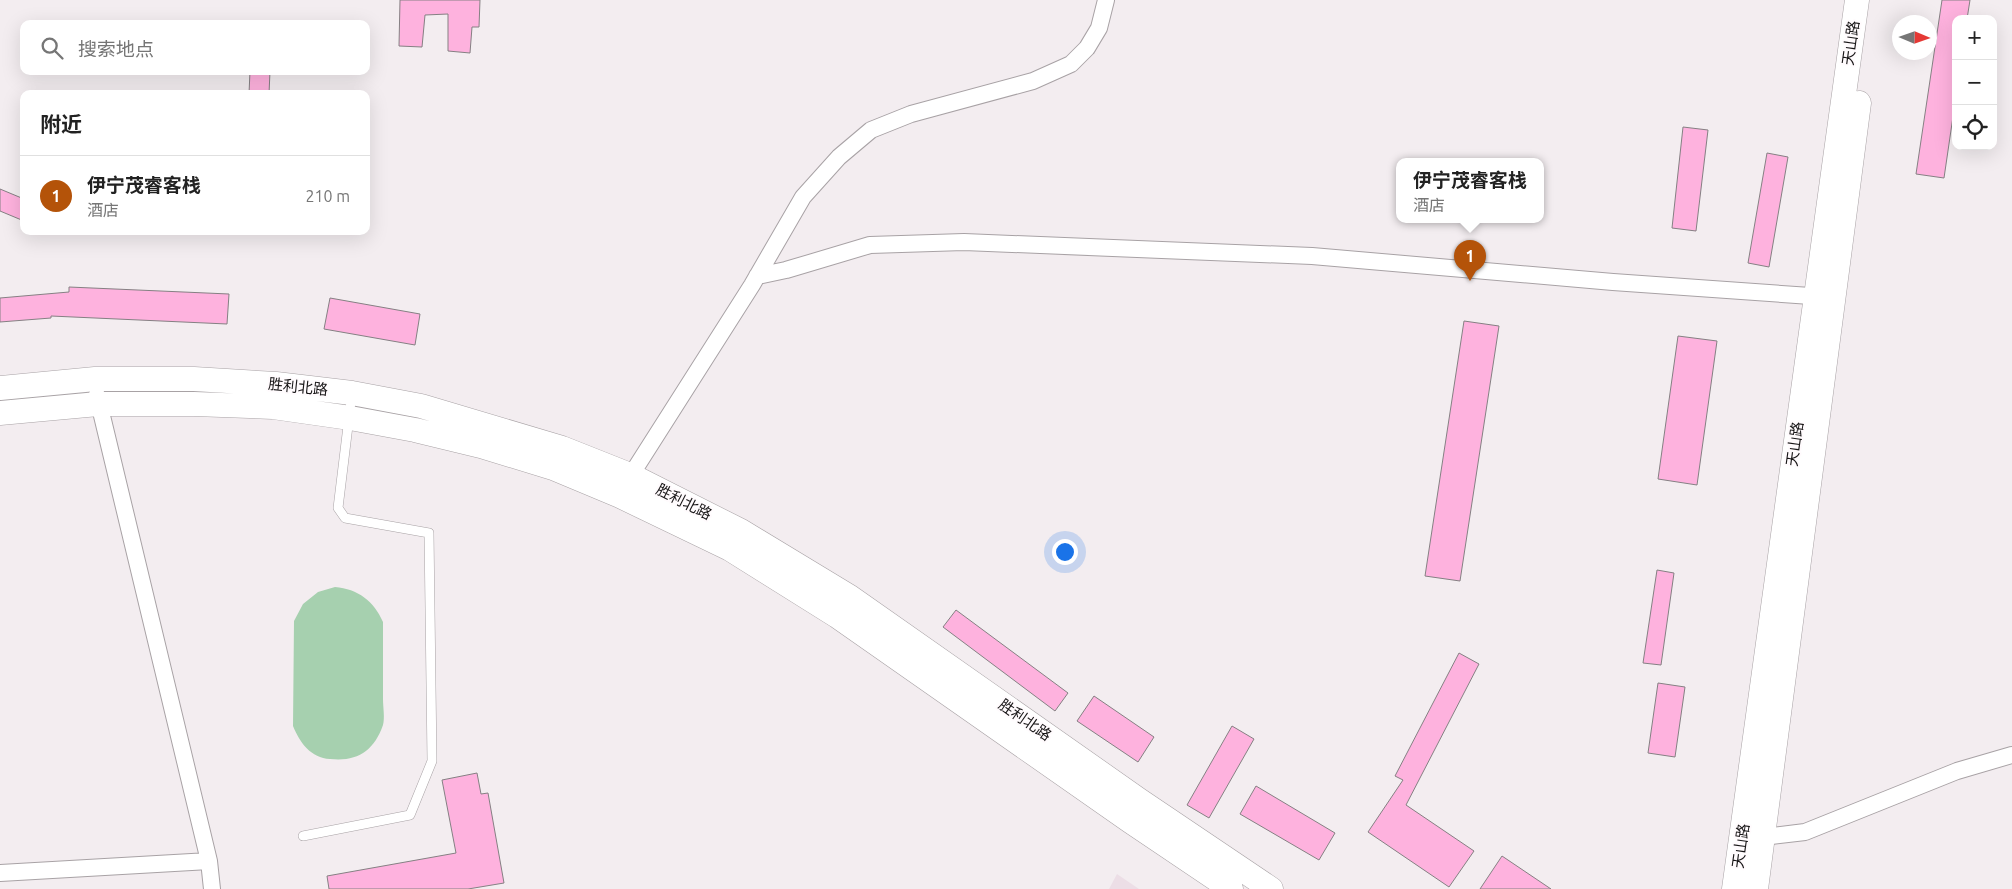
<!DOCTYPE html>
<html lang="zh">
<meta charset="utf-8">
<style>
:root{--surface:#fff;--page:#f2f2f2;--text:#222;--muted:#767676;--line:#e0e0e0;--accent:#b45309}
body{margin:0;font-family:Ubuntu,"Noto Sans SC",sans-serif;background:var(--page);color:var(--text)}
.controls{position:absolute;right:15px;top:15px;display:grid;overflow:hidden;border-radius:10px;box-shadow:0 5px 20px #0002}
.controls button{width:45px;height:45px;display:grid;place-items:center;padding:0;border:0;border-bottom:1px solid var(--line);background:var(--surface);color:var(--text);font:25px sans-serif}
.compass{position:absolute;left:1892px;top:15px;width:45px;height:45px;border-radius:50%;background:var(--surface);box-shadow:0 5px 20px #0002;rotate:92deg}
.you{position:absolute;left:1064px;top:551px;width:18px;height:18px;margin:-12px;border:4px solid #fff;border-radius:50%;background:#1a73e8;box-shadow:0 0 0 8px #1a73e833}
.badge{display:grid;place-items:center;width:32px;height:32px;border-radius:50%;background:var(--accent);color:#fff;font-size:16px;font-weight:700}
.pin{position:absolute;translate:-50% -41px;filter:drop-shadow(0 1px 2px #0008)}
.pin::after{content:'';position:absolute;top:26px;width:18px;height:15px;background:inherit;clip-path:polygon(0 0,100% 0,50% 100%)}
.popup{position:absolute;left:1396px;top:158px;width:148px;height:65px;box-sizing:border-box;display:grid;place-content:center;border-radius:10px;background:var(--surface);filter:drop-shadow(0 1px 4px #0005);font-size:16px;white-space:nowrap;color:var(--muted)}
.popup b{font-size:19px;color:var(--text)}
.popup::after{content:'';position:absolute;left:50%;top:100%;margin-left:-10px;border:10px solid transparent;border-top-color:var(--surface)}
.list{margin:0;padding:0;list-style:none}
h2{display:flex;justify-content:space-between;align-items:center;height:65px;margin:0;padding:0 20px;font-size:21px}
h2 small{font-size:16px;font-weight:400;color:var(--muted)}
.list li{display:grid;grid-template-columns:32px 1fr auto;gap:15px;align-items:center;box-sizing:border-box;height:80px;padding:0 20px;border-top:1px solid var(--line)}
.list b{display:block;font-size:19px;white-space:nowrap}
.list p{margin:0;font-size:16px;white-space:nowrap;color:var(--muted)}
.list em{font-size:16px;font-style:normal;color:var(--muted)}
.icon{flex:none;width:28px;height:28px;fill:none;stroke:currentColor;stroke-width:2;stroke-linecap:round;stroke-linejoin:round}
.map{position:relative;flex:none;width:2012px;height:889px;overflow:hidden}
.search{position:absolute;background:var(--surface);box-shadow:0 5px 20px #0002;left:20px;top:20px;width:350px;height:55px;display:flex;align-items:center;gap:12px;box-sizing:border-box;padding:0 18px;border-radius:10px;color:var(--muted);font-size:19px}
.panel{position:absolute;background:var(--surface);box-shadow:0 5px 20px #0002;left:20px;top:90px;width:350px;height:145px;border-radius:10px}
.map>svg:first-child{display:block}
</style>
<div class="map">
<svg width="2012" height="889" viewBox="0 0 2012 889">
<rect width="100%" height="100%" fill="#f3edf0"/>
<!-- built -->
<path fill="#ecdee6" d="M1117,874L1139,889H1109Z"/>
<!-- green -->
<path fill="#a6d0af" d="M335,587C358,589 374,601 383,622C383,648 383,673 383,699C383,707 385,718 383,725C374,751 357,762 330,759C311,758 300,743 293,726L294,621L303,604L318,592Z"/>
<!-- building -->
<path fill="#feb2de" stroke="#858083" d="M400,0H480L479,27H472L470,53L448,51V14L425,15L422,47L399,46Z
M1942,0H1970L1967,19H1956V96L1944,178L1916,174Z
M250,71H270L269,94H249Z
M1683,127L1708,130L1696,231L1672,228Z
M1767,153L1788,157L1769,267L1748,263Z
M0,189L24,199V221L0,211Z
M69,287L229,294L227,324L51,316V318L0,322V298L69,292Z
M330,298L420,314L415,345L324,329Z
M1464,321L1499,326L1460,581L1425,576Z
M1678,336L1717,341L1697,485L1658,479Z
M1657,570L1674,573L1661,665L1643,663Z
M956,610L1068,693L1055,711L943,627Z
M1459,653L1479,664L1406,805L1474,851L1449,887L1368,832L1403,780L1395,776Z
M1658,683L1685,687L1675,757L1648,753Z
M1094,696L1154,737L1138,762L1077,721Z
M1232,726L1254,739L1209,818L1187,805Z
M477,773L481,794L488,793L504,883L468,889H329L327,876L456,853L442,780Z
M1256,786L1335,833L1319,860L1240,814Z
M1502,856L1551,889H1480Z"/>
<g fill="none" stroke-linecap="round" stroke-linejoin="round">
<defs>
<path id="service" d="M303,836L410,815L432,761L429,533L345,518L338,508L352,393"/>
<path id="minor" d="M757,276L786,270L870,245L964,242L1312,256L1613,282L1825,297
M97,395L209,861L212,889
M626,483L752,285L803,197L839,157L871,130L911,114L1033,81L1071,64L1087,48L1099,28L1106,0
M1754,836L1763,837L1805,832L1957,771L2012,755
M0,873L209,861"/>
<path id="secondary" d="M0,388L95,379H194L276,384L352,393L421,406L562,448L630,475L741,531L850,597L1139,800L1271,889
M0,413L98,404H194L273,407L350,418L415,430L481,446L553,468L620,496L730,549L837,616L1130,821L1231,889
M1734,889L1857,0
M1756,889L1859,103"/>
</defs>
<!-- service casing -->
<use href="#service" stroke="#a8a2a5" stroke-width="10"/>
<!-- minor casing -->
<use href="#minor" stroke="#a8a2a5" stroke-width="18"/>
<!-- secondary casing -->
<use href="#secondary" stroke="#a8a2a5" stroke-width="25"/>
<!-- service -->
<use href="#service" stroke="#fff" stroke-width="9"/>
<!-- minor -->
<use href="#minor" stroke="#fff" stroke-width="16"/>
<!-- secondary -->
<use href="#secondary" stroke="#fff" stroke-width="24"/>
</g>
<g text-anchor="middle" stroke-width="4" stroke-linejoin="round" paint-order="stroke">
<!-- street labels -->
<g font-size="15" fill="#171516" stroke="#fffbfd">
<text transform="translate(1851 43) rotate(-82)" y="5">天山路</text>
<text transform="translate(298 387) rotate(6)" y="5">胜利北路</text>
<text transform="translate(1795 444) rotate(-82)" y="5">天山路</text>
<text transform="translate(684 502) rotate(27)" y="5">胜利北路</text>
<text transform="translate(1025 720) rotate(35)" y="5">胜利北路</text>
<text transform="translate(1741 846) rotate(-82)" y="5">天山路</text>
</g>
</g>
</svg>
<div class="controls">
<button>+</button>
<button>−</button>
<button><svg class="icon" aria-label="locate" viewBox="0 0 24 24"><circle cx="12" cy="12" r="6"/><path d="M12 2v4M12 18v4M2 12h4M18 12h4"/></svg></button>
</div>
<svg class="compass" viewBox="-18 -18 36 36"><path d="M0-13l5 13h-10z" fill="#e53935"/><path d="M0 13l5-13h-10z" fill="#767676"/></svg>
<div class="you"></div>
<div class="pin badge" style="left:1470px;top:281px">1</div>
<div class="popup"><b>伊宁茂睿客栈</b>酒店</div>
<div class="search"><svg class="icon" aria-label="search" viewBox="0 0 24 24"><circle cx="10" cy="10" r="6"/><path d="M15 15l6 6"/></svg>搜索地点</div>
<section class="panel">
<h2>附近<small></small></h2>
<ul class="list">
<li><span class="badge">1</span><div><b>伊宁茂睿客栈</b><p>酒店</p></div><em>210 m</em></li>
</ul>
</section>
</div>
